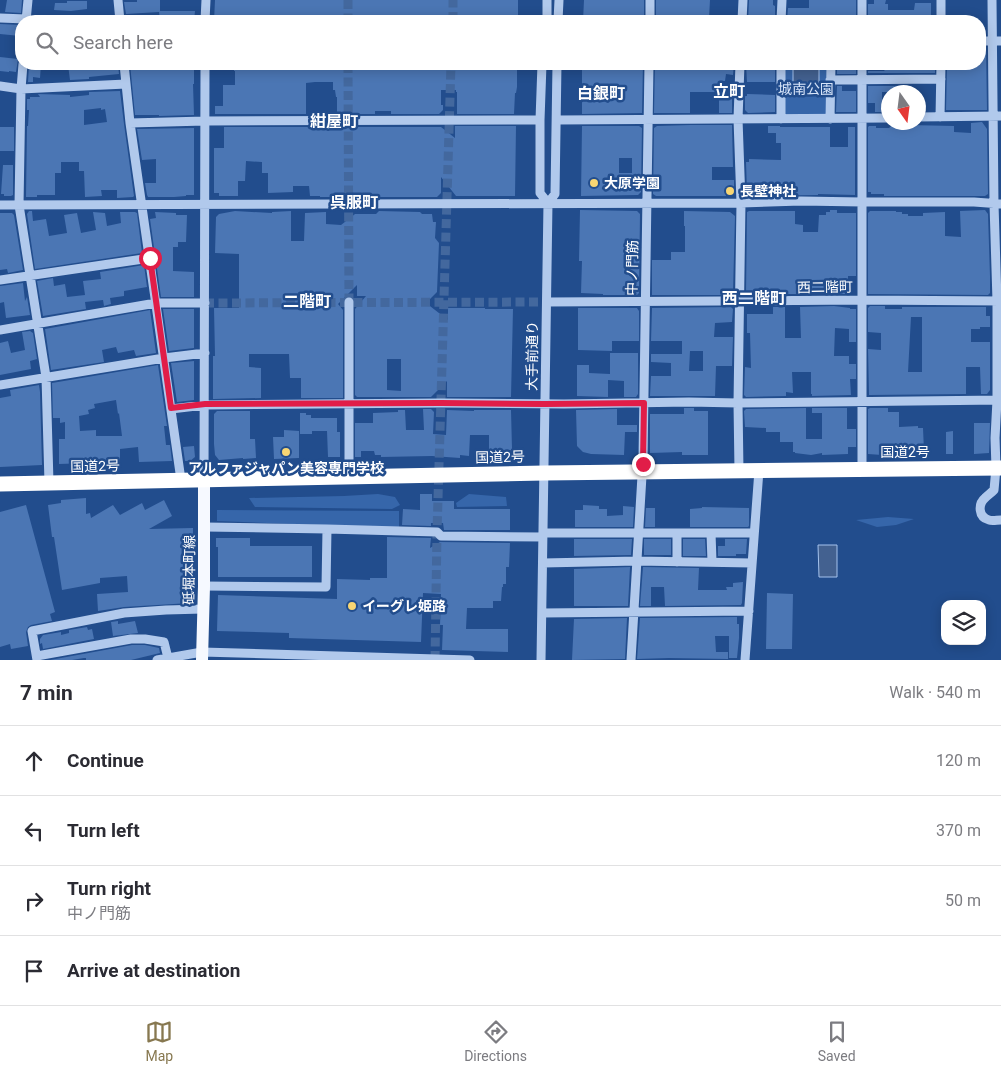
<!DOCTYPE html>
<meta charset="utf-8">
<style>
:root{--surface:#fff;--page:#f2f2f3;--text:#2b2b33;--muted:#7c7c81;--line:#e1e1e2;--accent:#877850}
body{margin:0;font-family:Roboto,"Noto Sans JP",sans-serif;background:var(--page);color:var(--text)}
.controls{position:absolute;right:15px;bottom:15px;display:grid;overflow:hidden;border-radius:10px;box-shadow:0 2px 12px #0003}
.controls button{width:45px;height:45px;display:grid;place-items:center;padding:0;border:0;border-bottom:1px solid var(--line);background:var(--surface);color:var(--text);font:25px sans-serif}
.compass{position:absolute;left:881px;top:85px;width:45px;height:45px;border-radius:50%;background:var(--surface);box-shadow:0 2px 12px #0003;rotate:166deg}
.stop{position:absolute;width:15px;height:15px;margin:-11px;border:4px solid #e11d48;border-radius:50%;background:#fff}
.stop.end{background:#e11d48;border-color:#fff;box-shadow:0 1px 5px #0008}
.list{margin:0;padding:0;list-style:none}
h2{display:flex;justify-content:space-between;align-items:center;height:65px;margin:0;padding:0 20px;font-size:21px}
h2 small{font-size:16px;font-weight:400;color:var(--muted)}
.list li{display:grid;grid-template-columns:32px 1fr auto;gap:15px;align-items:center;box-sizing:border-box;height:70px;padding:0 20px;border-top:1px solid var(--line)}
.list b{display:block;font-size:19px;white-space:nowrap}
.list p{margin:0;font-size:16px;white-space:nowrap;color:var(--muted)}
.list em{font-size:16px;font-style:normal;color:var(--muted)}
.icon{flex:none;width:28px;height:28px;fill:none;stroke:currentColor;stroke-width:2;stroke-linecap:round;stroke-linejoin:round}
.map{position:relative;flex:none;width:1001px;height:660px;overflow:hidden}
.search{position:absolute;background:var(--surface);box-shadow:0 2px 12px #0003;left:15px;right:15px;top:15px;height:55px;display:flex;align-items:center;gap:12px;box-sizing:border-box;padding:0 18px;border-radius:20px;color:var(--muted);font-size:19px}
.sheet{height:345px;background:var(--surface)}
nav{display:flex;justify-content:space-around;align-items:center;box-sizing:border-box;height:70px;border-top:1px solid var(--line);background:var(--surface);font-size:14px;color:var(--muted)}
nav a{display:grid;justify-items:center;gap:2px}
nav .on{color:var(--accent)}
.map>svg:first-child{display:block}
</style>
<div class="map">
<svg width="1001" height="660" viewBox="0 0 1001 660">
<rect width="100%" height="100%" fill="#224d8d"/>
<!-- green -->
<path fill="#3666aa" d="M784,64H827L826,115L785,114Z
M378,494L395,497L400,505L392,509L255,507L249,498L344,496Z
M469,494L506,497L507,506L457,507L456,503Z
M217,510L399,511V528L217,521Z
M888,517L914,519L896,525L877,527L856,520Z"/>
<!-- water -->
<path fill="#436190" stroke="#a5c3ed" d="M793,64H819V83H793Z
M818,545H837V577H819Z"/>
<!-- building -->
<path fill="#4b76b4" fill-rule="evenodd" d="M7,0H22L21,13L5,12Z
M137,0H160V11H195L194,21H160L159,12L126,14L124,2H137Z
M215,0H518V21H214Z
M584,0H644V21H583Z
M656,0H710L709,18H706V21H656Z
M749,0H773V5L775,6V21H748Z
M809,0H856V21H787L788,8H809Z
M874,0H886L885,4H888V10H914L915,3H931V20H926V21H868V4H874Z
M67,1H87V9L71,11L54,10L55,3H67Z
M0,24L21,25L20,36L0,34Z
M980,48H986L987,110H946L947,67H960V64H980Z
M0,57L18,59L16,72L9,71V72L0,71Z
M29,64H33V66L41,65L40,78L33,77V82H28Z
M74,64H118L119,74L89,77V79L70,80L68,65H74Z
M130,64H194V84H193L194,115L159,116V115H135Z
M234,64H278V68H292V64H371V65H392L411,64H517V87L516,93H515L514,114H457V92H456V90H441V105H443V110L439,114H391V111H375V114H337V97H336L335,90H333V82H315L306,83V114H215V106H223V85H235V71H234Z
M582,64H643L642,113L582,114Z
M655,64H734L733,75L726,74L725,81H720V92H690V113H654Z
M746,64H775V82H747Z
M837,64H856V74H837Z
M877,64H935V73H868V71H885Z
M837,86H842V91H856V112H836Z
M868,86H909V92H882V107H888V112H875V103H868Z
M120,91L124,124L134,196L133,197L117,198V190H101L102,196L85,197L84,171H79V162H61V173H55V195H37V197H26L27,126H28L29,110H27V99H30V97H40L38,94L70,95V97L89,95V92ZM101,108V110L105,109L107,122L84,125V110Z
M719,94H732V113H719Z
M747,94L775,95V112L748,113L745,110V96H747Z
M982,122L987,129L988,194L985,196H884V194H871V192H868V127L869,126H876V128H889L892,125L897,128H909V125L954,126V132L971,133V123Z
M690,125H732L733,167H712V180H734V188H732V194H726V196H656L653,194L654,128L657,126Z
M455,126H516L515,196H456L441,177V193L437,197H320V196H310L309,186H293V192L268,193V173H262V162L246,161L245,181H238V196H219V193H214V148H224V127H441L455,138Z
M582,126H639L642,128L641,192L638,195L581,196ZM619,158H632V173H619Z
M768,126H780V127H830V147H848V127H855V195L818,194V195L748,196V192H747L746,162H749V159L781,160V143H776V133H768Z
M0,127H14V151H0Z
M194,128V195H186V196L174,197H148L147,195L145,183H156V159L142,160L137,129Z
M3,165H13V195L11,196H4V194H1Z
M580,210L637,211L640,214L639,293L637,295H603V294L581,293L582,261H579Z
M830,210H837V213H856V276H848V294H832V288H813V294H746L747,212L749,211H795V224L803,225V232H818L819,215H826V212H830Z
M985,210L988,214L990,276V293L988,295L868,294V213L870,211H896V212H902V214H908V216H923V213L945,212V236L961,237L960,211Z
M29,211H32L33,221L46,219L49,236L67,233L64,215L77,213L81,233L96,230L93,212L105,213L107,226L121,223L120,212H135L137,213L142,253L35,269L27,214Z
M235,211L272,213V212L291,211V241H304L305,213L326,212V224L341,225L355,214H376L379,211L420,212L422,214H432L433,222H436L435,238L439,243L437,292L426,303L448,320V308H485V309H513L511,397H447V381L431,397H357L355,395V309L366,296H357V285L338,304L343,310V398H301V378H290L289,354H249V367L261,368V398L213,399V356H215L214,308H239V254L215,253L216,217L219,214ZM387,359H401V391L387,390Z
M684,211L730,212L735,216L733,293L731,295H652V260H671V252H685V226H684Z
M155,212L176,213V215H187L186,242H178V247H173V271L194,272V297H161L150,219L156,218Z
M0,213H12L14,215L23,270L8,273L7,269L0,270Z
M144,265L147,287L124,291V296L110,298L111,304L104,306L103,300L85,302L86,309L43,316L37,281L53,278L54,286L65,284L67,297L85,295L83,281L101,279L100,272Z
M23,283L25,301L27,297L30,315L6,318L4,302L0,303V286Z
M834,306L850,308V309H856V342H849V329L835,328L834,356H849V364H856V379H850L851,395L812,396V394H811V372H792L793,393L786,392V396L746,397L744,395L745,367L751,368L750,333H747V314H773V307H785V338H801L800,307Z
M870,306H885V309H902V307H986V316H990V327H980V329H971V342H990V390L987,394H981L980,367H966V394L869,395L868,349L881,350V333L868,332V308ZM911,317H922V372H908Z
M731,307L733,309L732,322L715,323L714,337H733L732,366H716L715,396H650L651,376H671V363L651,362V354H682V341H651L652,308ZM690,351H703V371H689Z
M578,308H637L639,311V341H612V351L578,350Z
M163,309H194V348L169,351Z
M150,310L156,353L136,356L134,350L118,353L116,347L102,350L104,362L51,370L45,329Z
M30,331L33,333L37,359L30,361L31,369L0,375V343L8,341L11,353L25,350L22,332Z
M610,353H638V394L636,397H624V381L608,380V397L577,396V365H589V373L610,374Z
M194,361V400L177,402L171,363Z
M158,365L167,426H164L166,445H170L172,461L139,462L138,447L120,449V462L59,464V439H65V422L60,423V418H53L52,383ZM116,400L118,414L119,413L122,436H96V430L80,431L79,416L89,414L88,410L95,408L94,404Z
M39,385L40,392L42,465L0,467V398L11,396L10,390Z
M684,408H694V411H708V455H682V452L650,453V414H684Z
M806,408V439H822V413H812V408H847V429H856V447H848V454L822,455V453L811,455L795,453V452H793V442H780V432H766V428L745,427L744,411L746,409Z
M870,408H888V412H899V427L918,426V428H923L924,451L899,452L900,453H882V455L868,454V409Z
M423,409H431L434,412L433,434L446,435L447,410L474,411V410H511L512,449L504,456H489V435H470L469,456L460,455V458L432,456L381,457V455H375L374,451H361V457H355V423H373V413L398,412V410H405L406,430H424Z
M617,409V425H637V432H625L624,455L591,454L583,452L577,446L576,410Z
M217,411H250V439H255L256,458L243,459V458L219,460L215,455L214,444V414Z
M300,413H306V415H311V418H337V432H340V457H328L327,431H312V434H300Z
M974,423H990L989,453L974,454Z
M284,430L299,431V458L274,459L273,437H284Z
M953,431V454H946V432Z
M194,446L195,457L190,461H185L183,447Z
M420,494H432V501H454V509H510V530H444L443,523H431V526L402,525L403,509L420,510Z
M86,498V514L90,513L91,518L113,505L120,515L142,503L145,510L164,500L172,516L149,529L193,528L192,599H190V603L124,607L98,611L97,594L128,592L127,576L100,578V583L62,590L54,537H52L48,505L61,503V500Z
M26,505L55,612L50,614L52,621L31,625L28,627L26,632L28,646L11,649L10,644L0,647V512Z
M583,505L599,506V509H607V516L623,515V506L634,507L633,527H575V510H583Z
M702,507L749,508V526L748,527H690V509L702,508Z
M646,508H655V527H645Z
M387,537L431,538L430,548L440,542L510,543L509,567H506V584H503V587H502L501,601H493V608H467L466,629H508V652L442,650L443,625H440L441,594L423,593L421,642L289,638V633L217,631L218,595L337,599V579L370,580V578H387Z
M216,538H250V546H312V577H218V547H216Z
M574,539H632L631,555L574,556Z
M644,539H671V555H644Z
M683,539H705L706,556H683Z
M725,539H747L746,554H736V556H718V546H725Z
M630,567L628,606H574V569Z
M643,567L699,568L698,590H727L726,587H733V583L743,582L742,603L741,605L665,606L664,587H651V606H640Z
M767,593L793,594L792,649H766Z
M737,617V624H739V638L737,658H729V636H715L716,652H728V659L669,658L637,659L640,618Z
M627,618L625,659L572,660L574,619Z
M118,621V624L135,621L138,633L113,636L111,622Z
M87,627L88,630L92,629L94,639L43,649L42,643L40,644V639L43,635L61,632V635L69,633V630Z
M132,645H145L159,648L160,653L131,660H86V658H84L72,660H50Z"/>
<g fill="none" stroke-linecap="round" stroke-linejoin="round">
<!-- minor-tunnel -->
<path stroke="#43689e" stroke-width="9" stroke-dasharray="9 4.5" stroke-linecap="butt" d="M348,0V21
M453,21V0
M348,64L349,302
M205,303L547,302
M435,660L437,532L451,64"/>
<!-- minor -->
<path stroke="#b1c9ec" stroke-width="9" d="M118,0L120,21
M941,0V21
M992,0L994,204L997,301V400L995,438L996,468L994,490C991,493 988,495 985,498C978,504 978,517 989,520C992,521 997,520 1001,520
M0,18L26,19
M26,21L28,0
M205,21L206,0
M547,21V0
M558,21L559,0
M650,21V0
M742,21L743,0
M781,21L782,0
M862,21V0
M980,41H1001
M23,64L21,89L19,205L46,377L49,483
M124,64L130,123L181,480
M542,64L540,120V193L548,203
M781,64V119
M862,64V469
M830,80L941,79
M0,86L21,89L126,84
M918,117L1001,116
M940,117L941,64
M830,119L831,64
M557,120L888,118
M130,123L205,121L540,120
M0,205L741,203L801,201L862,202H974L1001,204
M0,280L150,258
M349,302V477
M547,302L863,300L1001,301
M0,330L156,303H205
M0,385L164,358L205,353
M171,409L205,405L441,403L564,404L689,402L738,403L1001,400
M739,471L738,403L741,203L738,119L740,64
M204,480L205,64
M327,529L437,532L441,536L543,537
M543,533H754
M711,533L712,562
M677,562V533
M543,563L637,561L752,563
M204,586L326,587L327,529L205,527
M542,613L749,611
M37,656L131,639H145L164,642L168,658
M37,660L32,631L124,613L166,610L203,609
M157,660L202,652L470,660
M541,660L548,203L555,194L557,64
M631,660L643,459L649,64
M745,660L759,470"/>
<!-- major -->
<path stroke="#f6f9ff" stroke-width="12" d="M202,660L204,586V480"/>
<!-- highway -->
<path stroke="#fff" stroke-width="15" d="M0,484L544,473L1001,468"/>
</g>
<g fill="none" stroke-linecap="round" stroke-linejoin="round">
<!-- route -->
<path stroke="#e11d48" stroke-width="6" d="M150,258L171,408L205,404L441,403L545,404L644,403L643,464"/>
</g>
<!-- markers -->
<g fill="#f8d673" stroke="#224d8d" stroke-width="2">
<circle cx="594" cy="183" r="5"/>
<circle cx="730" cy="191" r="5"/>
<circle cx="286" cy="452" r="5"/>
<circle cx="352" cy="606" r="5"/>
</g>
<g text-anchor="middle" stroke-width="5" stroke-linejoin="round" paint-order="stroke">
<!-- park labels -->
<g font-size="14" fill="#d6e4f9" stroke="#224d8d">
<text x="806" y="94">城南公園</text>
</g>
<!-- poi labels -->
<g font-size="14" font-weight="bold" fill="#fff" stroke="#224d8d" text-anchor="start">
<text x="604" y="188">大原学園</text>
<text x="740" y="196">長壁神社</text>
<text x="286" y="473" text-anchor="middle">アルファジャパン美容専門学校</text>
<text x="362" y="611">イーグレ姫路</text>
</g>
<!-- street labels -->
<g font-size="14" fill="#fff" stroke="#224d8d">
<text transform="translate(632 268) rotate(-89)" y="5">中ノ門筋</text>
<text transform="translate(825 287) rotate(-1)" y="5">西二階町</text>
<text transform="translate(532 356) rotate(-89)" y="5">大手前通り</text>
<text x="905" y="457">国道2号</text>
<text transform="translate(500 457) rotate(-1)" y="5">国道2号</text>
<text transform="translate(95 466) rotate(-1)" y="5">国道2号</text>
<text transform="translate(189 570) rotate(-89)" y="5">砥堀本町線</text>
</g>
<!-- quarter labels -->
<g font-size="16" font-weight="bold" fill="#fff" stroke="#224d8d">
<text x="729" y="97">立町</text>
<text x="601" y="99">白銀町</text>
<text x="334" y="127">紺屋町</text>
<text x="354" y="208">呉服町</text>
<text x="754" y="304">西二階町</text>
<text x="307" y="307">二階町</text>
</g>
</g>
</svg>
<div class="controls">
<button><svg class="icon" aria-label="layers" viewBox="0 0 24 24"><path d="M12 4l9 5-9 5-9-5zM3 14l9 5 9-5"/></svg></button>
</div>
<svg class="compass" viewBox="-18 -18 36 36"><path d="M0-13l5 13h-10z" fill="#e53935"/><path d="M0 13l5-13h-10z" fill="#7c7c81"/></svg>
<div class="stop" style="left:150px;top:258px"></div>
<div class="stop end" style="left:643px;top:464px"></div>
<div class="search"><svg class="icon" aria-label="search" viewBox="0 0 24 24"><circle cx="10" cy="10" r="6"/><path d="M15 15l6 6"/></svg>Search here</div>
</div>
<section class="sheet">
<h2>7 min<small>Walk · 540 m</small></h2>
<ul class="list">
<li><svg class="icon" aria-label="ahead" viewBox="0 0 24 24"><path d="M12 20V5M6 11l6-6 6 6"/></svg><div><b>Continue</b></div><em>120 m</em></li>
<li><svg class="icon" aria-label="left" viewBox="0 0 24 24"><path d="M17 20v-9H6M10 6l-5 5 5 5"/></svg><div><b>Turn left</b></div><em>370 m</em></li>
<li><svg class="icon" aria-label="right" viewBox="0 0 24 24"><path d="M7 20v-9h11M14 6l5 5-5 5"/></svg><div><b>Turn right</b><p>中ノ門筋</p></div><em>50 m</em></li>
<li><svg class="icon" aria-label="arrive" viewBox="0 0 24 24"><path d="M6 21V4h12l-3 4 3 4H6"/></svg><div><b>Arrive at destination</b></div></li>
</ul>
</section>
<nav>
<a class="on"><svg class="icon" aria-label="map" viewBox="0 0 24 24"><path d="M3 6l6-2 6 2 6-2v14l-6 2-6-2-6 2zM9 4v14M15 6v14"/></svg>Map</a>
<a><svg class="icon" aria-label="directions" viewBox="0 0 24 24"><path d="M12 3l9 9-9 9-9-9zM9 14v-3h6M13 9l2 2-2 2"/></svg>Directions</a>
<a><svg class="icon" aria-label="saved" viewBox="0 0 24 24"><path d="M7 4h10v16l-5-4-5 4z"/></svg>Saved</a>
</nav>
